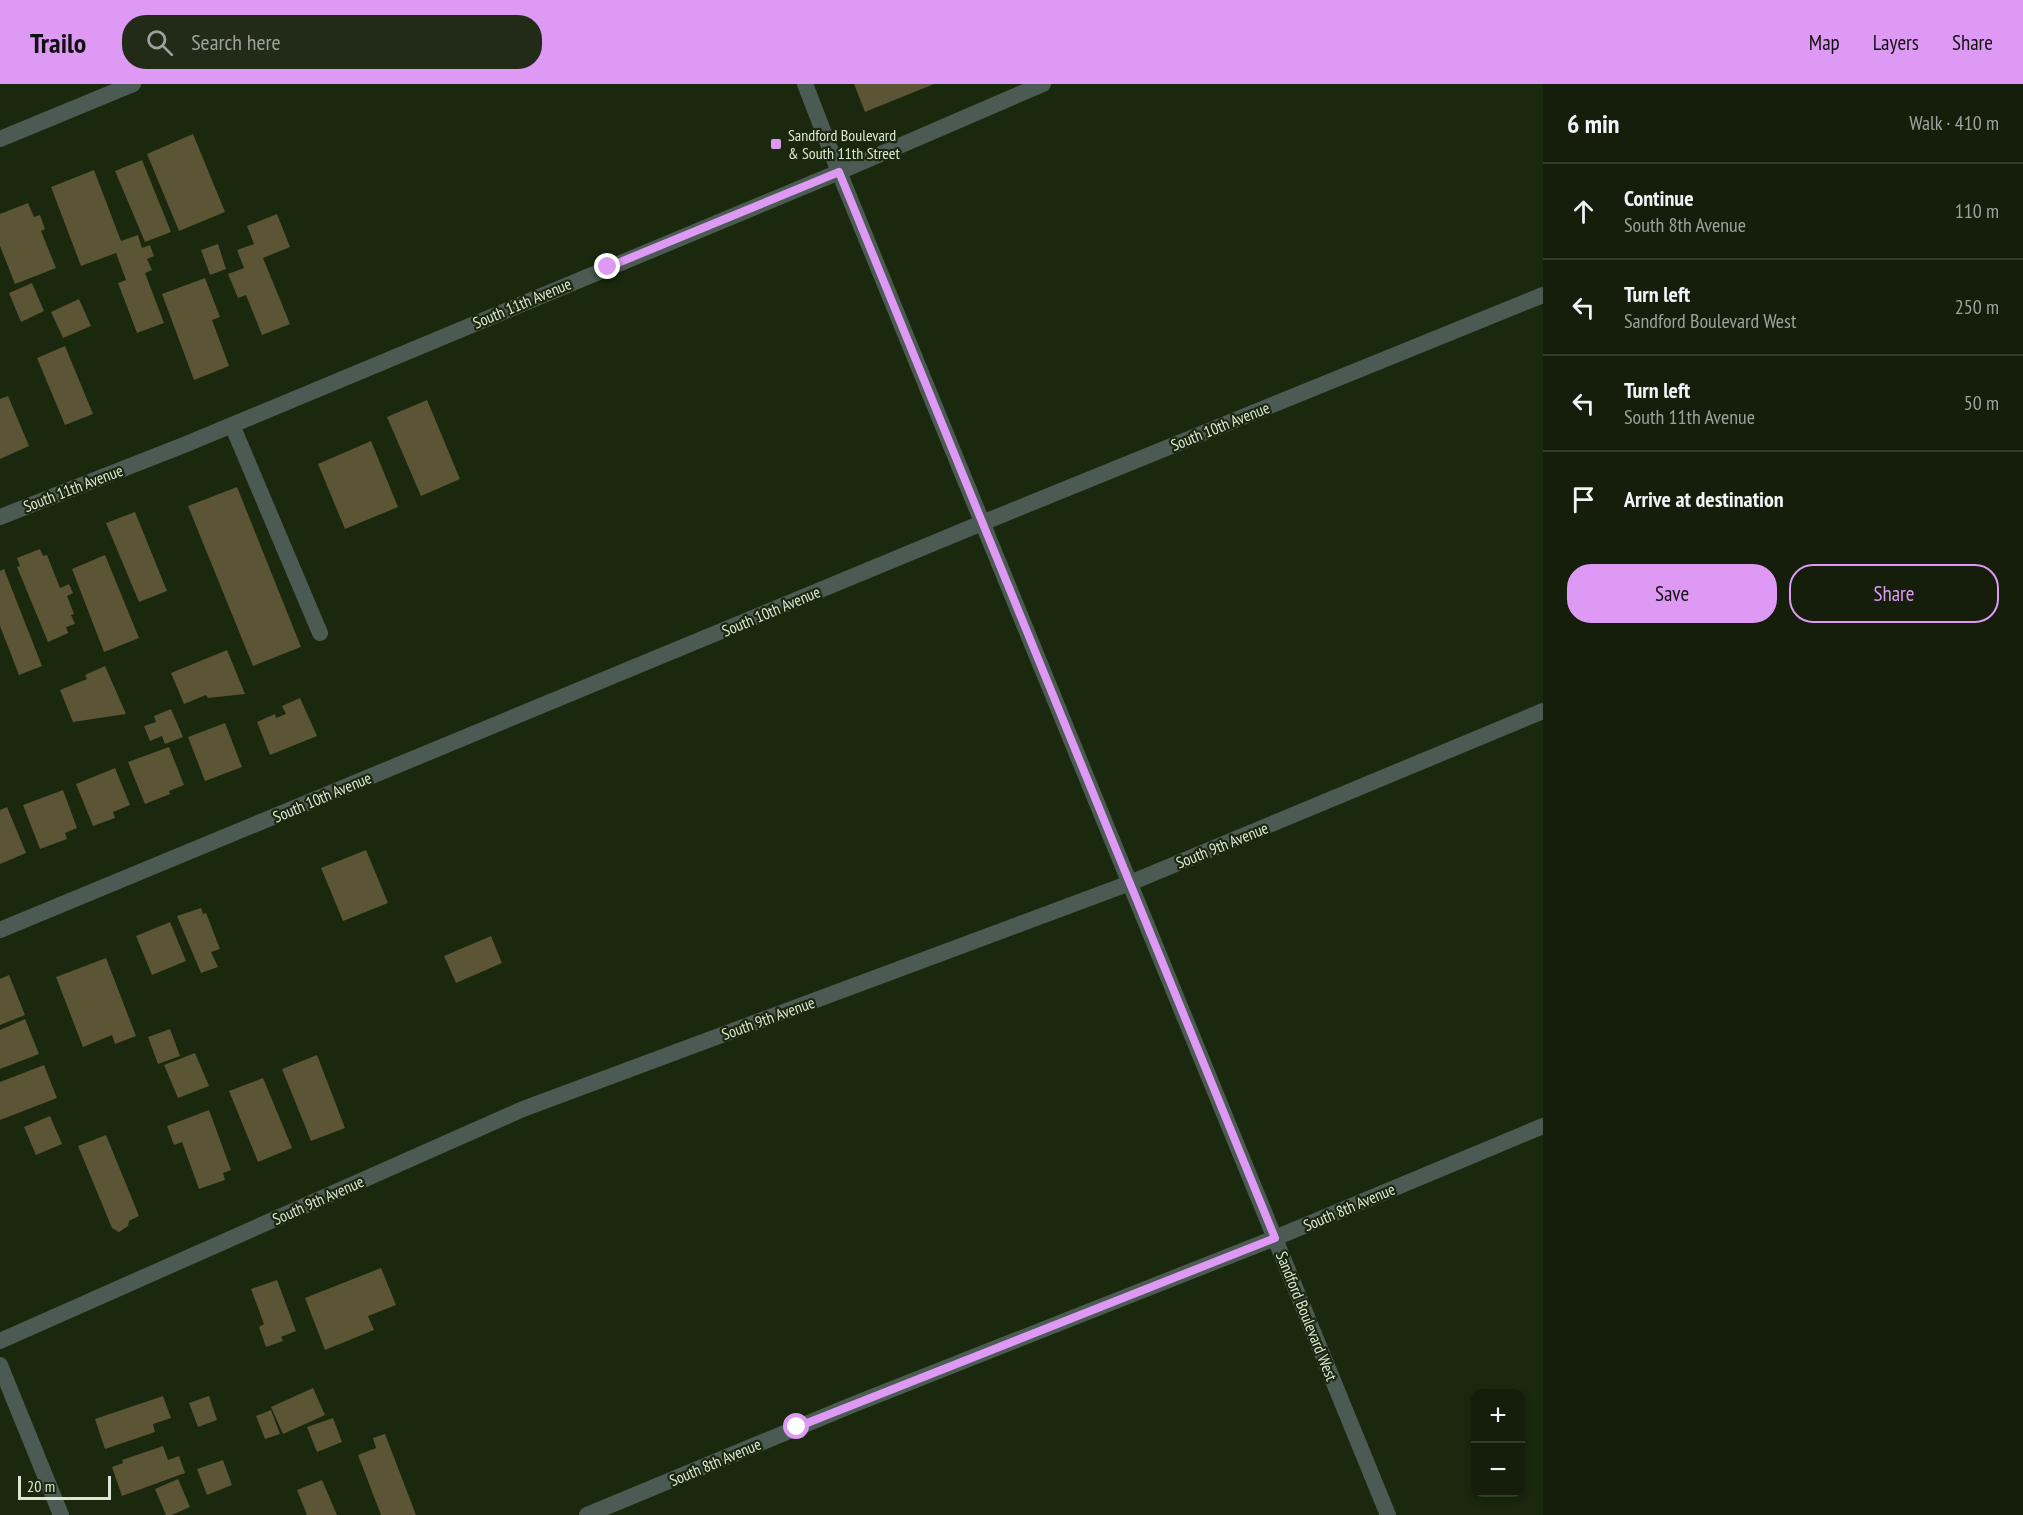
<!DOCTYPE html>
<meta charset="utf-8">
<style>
:root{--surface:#141e0a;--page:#212b18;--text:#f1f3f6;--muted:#9da29c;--line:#333c2b;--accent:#dd99f3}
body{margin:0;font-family:"PT Sans Narrow",sans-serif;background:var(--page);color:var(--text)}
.controls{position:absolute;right:18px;bottom:18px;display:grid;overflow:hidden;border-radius:12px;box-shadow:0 3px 9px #0003}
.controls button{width:54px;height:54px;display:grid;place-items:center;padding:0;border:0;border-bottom:2px solid var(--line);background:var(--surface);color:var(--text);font:30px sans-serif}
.scale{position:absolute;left:18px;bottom:15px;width:93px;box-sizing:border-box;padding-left:6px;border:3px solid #dde6d6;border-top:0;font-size:16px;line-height:21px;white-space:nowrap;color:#dde6d6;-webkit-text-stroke:4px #1a280e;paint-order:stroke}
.stop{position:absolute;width:18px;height:18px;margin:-14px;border:4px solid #dd99f3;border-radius:50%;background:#fff}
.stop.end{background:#dd99f3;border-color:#fff;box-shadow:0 2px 6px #0008}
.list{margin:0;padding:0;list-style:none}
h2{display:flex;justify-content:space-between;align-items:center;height:78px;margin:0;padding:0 24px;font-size:26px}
h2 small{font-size:20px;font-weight:400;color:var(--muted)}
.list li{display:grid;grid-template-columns:39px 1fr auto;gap:18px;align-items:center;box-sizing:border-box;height:96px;padding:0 24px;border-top:2px solid var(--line)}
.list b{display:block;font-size:22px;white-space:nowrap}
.list p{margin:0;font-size:20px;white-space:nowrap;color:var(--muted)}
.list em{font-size:20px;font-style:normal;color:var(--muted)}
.actions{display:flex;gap:12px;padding:18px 24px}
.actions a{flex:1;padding:14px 0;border:2px solid var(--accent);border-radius:24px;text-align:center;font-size:21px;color:var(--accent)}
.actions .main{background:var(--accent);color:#111}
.icon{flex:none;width:33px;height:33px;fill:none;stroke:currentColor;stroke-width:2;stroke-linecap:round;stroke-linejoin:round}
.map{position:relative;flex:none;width:1543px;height:1431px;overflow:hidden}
header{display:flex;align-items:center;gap:36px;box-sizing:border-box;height:84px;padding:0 30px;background:var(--accent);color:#111}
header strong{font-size:28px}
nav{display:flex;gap:33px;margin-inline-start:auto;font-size:21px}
.search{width:420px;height:54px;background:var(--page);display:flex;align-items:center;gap:15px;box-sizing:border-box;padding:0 21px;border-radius:24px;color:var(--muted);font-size:22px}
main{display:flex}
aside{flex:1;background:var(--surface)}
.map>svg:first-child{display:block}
</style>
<header>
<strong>Trailo</strong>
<div class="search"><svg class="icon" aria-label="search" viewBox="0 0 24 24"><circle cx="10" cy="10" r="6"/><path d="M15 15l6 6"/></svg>Search here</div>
<nav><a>Map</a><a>Layers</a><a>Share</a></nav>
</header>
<main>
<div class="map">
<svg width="1543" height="1431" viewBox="0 0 1543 1431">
<rect width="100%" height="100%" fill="#1a280e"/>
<!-- building -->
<path fill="#5b5435" d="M854,0H934L865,28Z
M193,50L225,128L179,147L147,70Z
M142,76L171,148L145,158L115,87Z
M94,86L121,157L138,151L142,164L150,161L154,172L147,175L152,186L145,189L164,239L137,249L118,199L126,196L116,169L81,182L51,103Z
M28,119L34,133L40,131L45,145L41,147L56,184L15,200L0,162V130Z
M277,130L290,163L263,174L290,240L262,251L246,211L238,214L228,190L244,184L237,166L254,160L247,142Z
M218,160L226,185L210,191L201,166Z
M205,194L220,233L212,236L229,282L194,296L162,210Z
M32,199L44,227L21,238L9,209Z
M79,215L91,242L63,254L51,228Z
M65,262L93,330L65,341L37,274Z
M8,312L29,362L0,375V315Z
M427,316L460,395L421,412L387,333Z
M371,357L398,423L345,445L318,380Z
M237,403L301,563L253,582L188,422Z
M135,428L167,507L139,518L106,439Z
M40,465L43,472L47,471L60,504L69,500L73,509L67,512L74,530L71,531L75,540L66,543L68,549L48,558L17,483L20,482L17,474Z
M105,471L139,554L104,568L72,485Z
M4,485L42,582L19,591L0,542V487Z
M227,566L245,610L208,614L206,611L184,620L171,589Z
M105,582L126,630L73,638L60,606L87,595L85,591Z
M300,614L317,652L270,671L257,638L275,630L276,634L286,630L282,622Z
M171,625L183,653L165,660L162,652L150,657L144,642L156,638L154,632Z
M225,639L242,683L205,697L188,653Z
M169,663L184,701L169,707L170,710L145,720L128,678Z
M115,684L130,721L113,728L115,734L93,742L76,700Z
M63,706L77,744L65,749L67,755L40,765L23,721Z
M7,723L26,769L0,780V726Z
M366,766L388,819L343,837L321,784Z
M201,824L203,830L206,829L220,865L211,868L218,883L201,889L177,832Z
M170,838L186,877L152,891L136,852Z
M491,852L502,879L456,899L444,872Z
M106,874L136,952L115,960L112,951L83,963L56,893Z
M9,891L25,931L0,941V895Z
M25,935L39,970L0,985V946Z
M170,945L180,972L158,980L148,953Z
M195,969L209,1002L178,1014L164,981Z
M317,971L345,1044L311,1057L282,985Z
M44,981L57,1014L0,1036V998Z
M263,994L292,1064L258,1078L229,1007Z
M209,1026L231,1086L223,1089L225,1096L199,1105L182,1058L174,1061L167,1042Z
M50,1032L62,1060L36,1071L24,1043Z
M106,1051L139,1132L129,1137L128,1142L119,1148L112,1144L78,1062Z
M381,1184L396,1221L368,1232L374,1246L325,1266L305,1214Z
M277,1196L296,1247L281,1253L283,1257L266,1263L259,1243L264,1240L251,1205Z
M313,1304L325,1331L283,1350L271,1323Z
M163,1312L171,1334L153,1340L155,1348L105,1365L95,1335Z
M209,1312L217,1336L198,1343L189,1319Z
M271,1326L280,1350L265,1355L256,1332Z
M333,1334L342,1358L317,1368L307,1343Z
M385,1350L416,1431H381L358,1371L376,1364L373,1354Z
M163,1362L168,1376L179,1372L185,1389L122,1412L112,1383L123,1379L122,1376Z
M223,1376L232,1401L207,1411L197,1385Z
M178,1395L190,1423L172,1431H166L155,1405Z
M322,1396L337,1431H307L297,1406Z"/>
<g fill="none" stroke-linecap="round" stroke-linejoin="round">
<!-- service -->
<path stroke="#4c5a54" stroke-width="16" d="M232,341L320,549"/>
<!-- minor -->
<path stroke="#4c5a54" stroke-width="16" d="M0,433L184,361L839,88
M0,846L982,439L1543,211
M0,1257L523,1025L1130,799L1543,627
M0,1281L61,1431
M587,1431L852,1321L1275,1154L1543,1042"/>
<!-- tertiary -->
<path stroke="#4c5a54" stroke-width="16" d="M805,0L839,88L1388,1431
M0,55L133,0
M839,88L1043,0"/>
</g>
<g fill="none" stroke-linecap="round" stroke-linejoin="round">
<!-- route -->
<path stroke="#dd99f3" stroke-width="8" d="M608,183L839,88L1275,1154L797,1343"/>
</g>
<!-- markers -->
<rect fill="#dd99f3" stroke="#1a280e" stroke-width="2" x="770" y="54" width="12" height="12" rx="3"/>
<g text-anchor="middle" stroke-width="4.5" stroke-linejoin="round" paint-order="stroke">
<!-- poi labels -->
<g font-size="16" fill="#dde6d6" stroke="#1a280e" text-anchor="start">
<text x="788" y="57">Sandford Boulevard<tspan x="788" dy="18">&amp; South 11th Street</tspan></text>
</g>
<!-- street labels -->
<g font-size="16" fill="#dde6d6" stroke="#1a280e">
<text transform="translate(522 219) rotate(-23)" y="6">South 11th Avenue</text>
<text transform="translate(1220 342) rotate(-22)" y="6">South 10th Avenue</text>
<text transform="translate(73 404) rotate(-21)" y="6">South 11th Avenue</text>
<text transform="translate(771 527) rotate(-23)" y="6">South 10th Avenue</text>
<text transform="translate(322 713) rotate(-23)" y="6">South 10th Avenue</text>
<text transform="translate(1222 761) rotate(-22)" y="6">South 9th Avenue</text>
<text transform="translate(768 934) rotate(-20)" y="6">South 9th Avenue</text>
<text transform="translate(318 1116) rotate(-24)" y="6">South 9th Avenue</text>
<text transform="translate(1349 1123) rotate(-23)" y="6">South 8th Avenue</text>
<text transform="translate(1307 1232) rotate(68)" y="6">Sandford Boulevard West</text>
<text transform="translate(715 1378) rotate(-23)" y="6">South 8th Avenue</text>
</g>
</g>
</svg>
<div class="controls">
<button>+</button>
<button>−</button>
</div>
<div class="scale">20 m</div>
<div class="stop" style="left:797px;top:1343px"></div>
<div class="stop end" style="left:608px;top:183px"></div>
</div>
<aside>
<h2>6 min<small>Walk · 410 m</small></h2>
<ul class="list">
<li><svg class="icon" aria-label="ahead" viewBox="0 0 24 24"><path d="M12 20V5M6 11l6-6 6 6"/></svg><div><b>Continue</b><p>South 8th Avenue</p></div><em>110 m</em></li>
<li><svg class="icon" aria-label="left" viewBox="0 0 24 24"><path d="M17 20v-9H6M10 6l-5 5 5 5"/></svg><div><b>Turn left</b><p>Sandford Boulevard West</p></div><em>250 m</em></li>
<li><svg class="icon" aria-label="left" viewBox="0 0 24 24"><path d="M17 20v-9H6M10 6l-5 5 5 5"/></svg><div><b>Turn left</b><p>South 11th Avenue</p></div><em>50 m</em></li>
<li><svg class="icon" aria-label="arrive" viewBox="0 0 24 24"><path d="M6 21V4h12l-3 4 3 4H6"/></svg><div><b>Arrive at destination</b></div></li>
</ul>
<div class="actions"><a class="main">Save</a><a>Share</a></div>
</aside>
</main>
